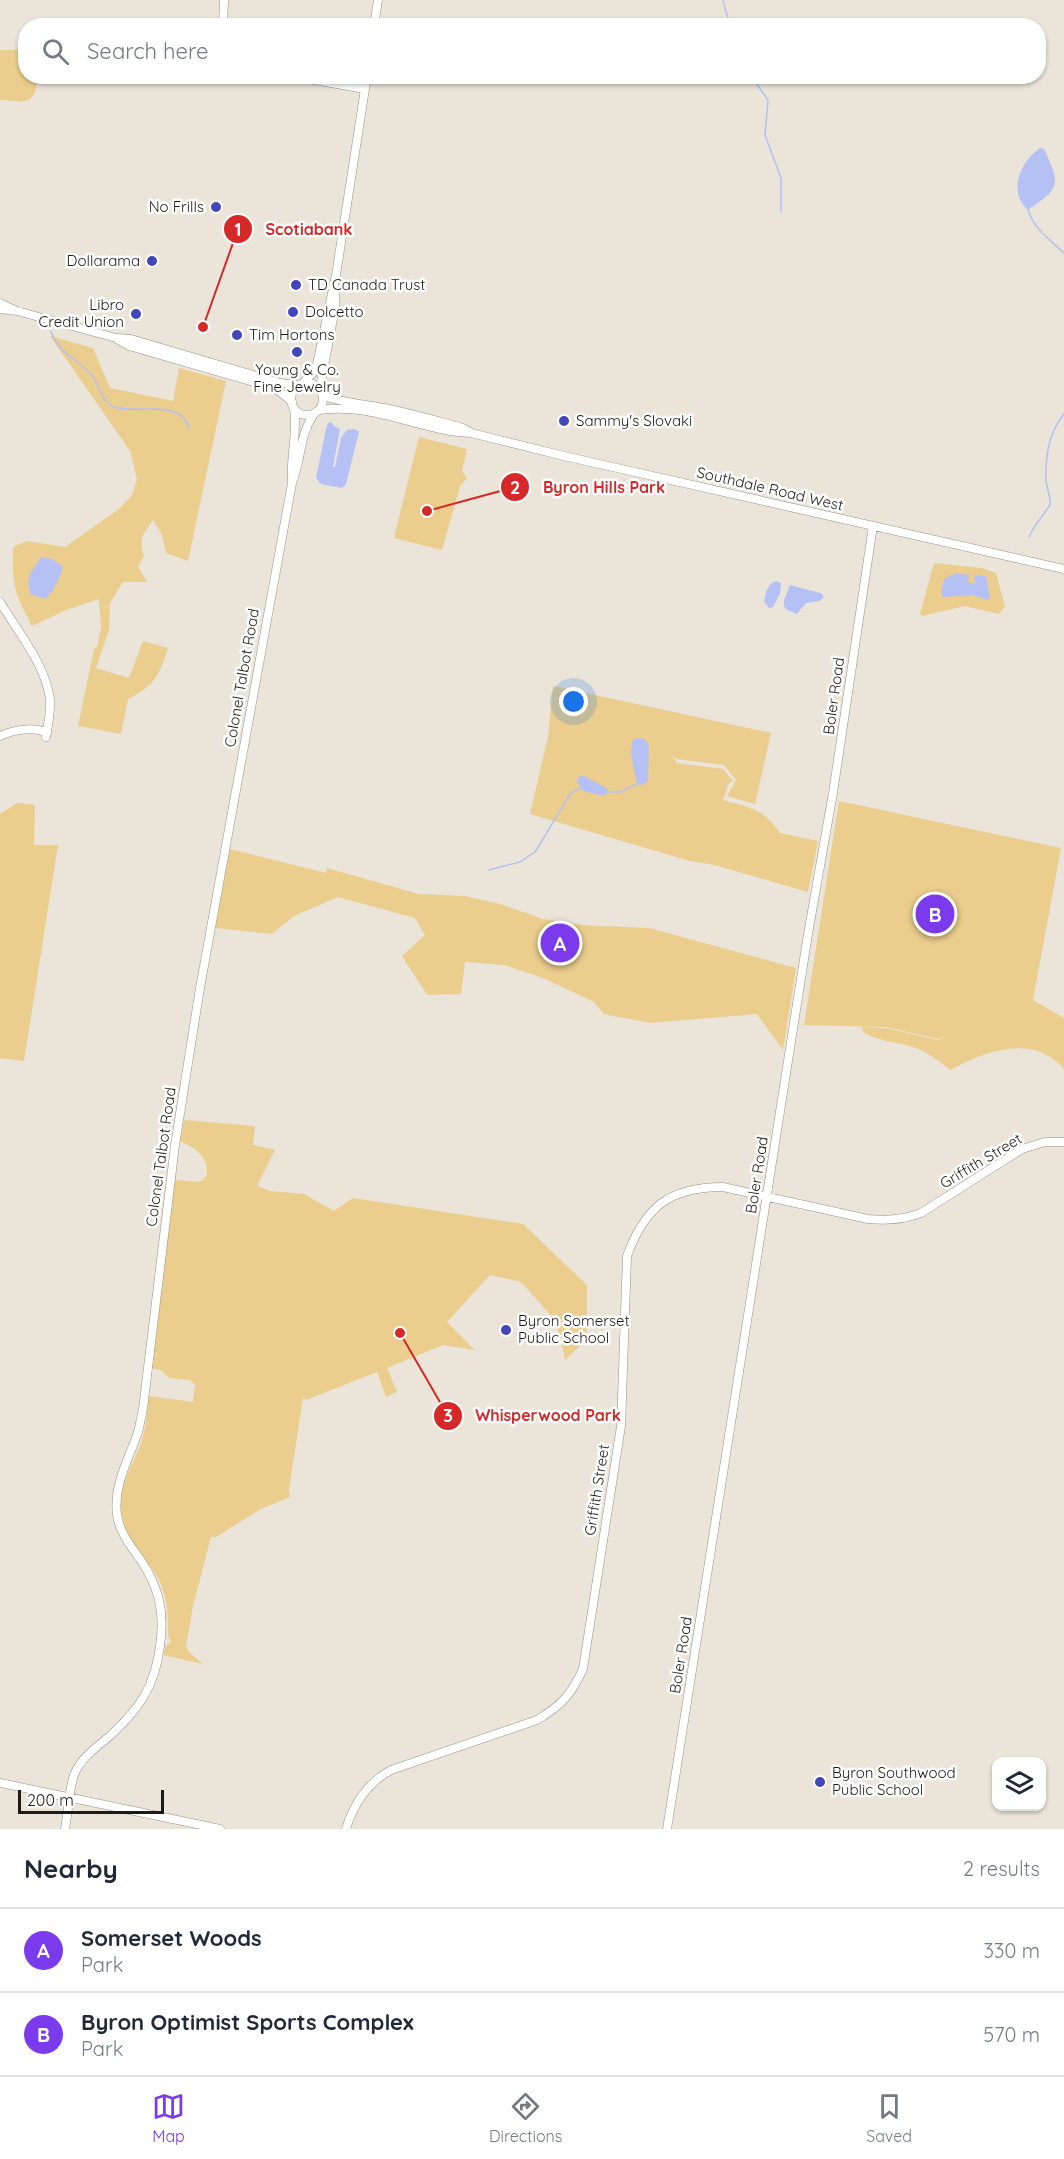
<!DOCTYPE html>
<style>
:root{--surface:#fff;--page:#f6f6f7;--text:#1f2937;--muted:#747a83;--line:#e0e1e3;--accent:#7c3aed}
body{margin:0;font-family:Quicksand,sans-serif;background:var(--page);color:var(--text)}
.controls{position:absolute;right:18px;bottom:18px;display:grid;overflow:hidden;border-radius:12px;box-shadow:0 2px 4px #0004}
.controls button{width:54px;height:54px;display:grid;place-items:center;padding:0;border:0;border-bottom:2px solid var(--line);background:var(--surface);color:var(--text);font:30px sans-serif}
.scale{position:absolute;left:18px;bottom:15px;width:146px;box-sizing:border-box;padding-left:6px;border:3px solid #1c1a16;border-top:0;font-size:16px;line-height:21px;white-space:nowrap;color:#1c1a16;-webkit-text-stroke:4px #fff;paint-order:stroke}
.you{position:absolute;left:574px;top:702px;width:21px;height:21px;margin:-15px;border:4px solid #fff;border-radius:50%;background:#1a73e8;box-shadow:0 0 0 9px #1a73e833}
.badge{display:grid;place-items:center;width:39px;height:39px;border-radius:50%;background:var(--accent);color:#fff;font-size:20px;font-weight:700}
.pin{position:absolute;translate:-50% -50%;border:3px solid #fff;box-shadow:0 2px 6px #0006}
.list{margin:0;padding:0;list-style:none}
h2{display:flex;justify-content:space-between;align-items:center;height:78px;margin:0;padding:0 24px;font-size:26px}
h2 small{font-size:20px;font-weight:400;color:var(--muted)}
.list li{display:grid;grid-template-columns:39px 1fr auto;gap:18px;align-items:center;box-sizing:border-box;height:84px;padding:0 24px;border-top:2px solid var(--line)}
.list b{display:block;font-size:22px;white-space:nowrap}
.list p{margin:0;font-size:20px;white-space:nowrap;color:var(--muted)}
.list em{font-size:20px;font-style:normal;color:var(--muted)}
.icon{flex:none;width:33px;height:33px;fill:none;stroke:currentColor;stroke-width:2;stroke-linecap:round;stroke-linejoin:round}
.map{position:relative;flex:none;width:1064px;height:1829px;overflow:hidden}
.search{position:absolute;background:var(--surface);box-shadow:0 2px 4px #0004;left:18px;right:18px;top:18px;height:66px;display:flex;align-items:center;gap:15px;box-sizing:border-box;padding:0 21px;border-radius:24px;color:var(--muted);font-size:22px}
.sheet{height:246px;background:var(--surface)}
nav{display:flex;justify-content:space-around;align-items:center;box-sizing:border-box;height:84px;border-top:2px solid var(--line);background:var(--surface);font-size:16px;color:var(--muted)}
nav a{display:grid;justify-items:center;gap:3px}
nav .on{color:var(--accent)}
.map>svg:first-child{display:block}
</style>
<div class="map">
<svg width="1064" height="1829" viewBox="0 0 1064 1829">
<rect width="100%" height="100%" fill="#eae4d9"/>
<!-- green -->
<path fill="#ebcd8d" d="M0,50H25L26,76L38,77C34,107 27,101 0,100Z
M50,336L93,348L110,388L173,401L179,368L226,381L188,561L166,553L162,535L153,520C143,534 138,539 144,556L138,567L147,582H123L110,603L109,630L96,668L129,678L143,641L168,648C159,676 154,686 128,699L121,734L78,726L94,649L97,647L101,628L99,599L66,610L32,626C14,592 12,585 13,547L27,541L65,547L119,509L132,495L137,479L130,451Z
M419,437L467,449L462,471L467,478L460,486L442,550L394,538Z
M934,563L982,568L996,573L1005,606L999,614L965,606L922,616L920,614Z
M553,686L771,733L755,804L727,796L736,780L724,765L677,759L672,756L677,763L723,769L733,781L729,783L723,800C749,807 764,809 780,833L818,841L808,892L714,865L690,861L530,814L548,737Z
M839,801L1061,848L1033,1000L1064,1018V1069C1033,1033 986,1051 950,1070C938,1060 928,1052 913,1047C894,1041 883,1043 863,1032L862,1027L886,1028L937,1040L948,1037L937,1039L886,1027L804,1025Z
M17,803L35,805L34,845H58L24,1061L0,1058V814Z
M230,849L326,873L327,868L419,894L465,896L500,904L543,919L582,925L649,928L796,968L783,1050L757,1014L651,1023L608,1015L604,1014L594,1002L543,978L504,965L465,962L461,994L427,995L402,956L425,935L415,918L338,897L294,916L272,934L215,928Z
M184,1120L255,1126L253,1145L275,1150L257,1186L271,1191L304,1194L334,1211L353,1198L523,1224L587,1285V1339L565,1360L561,1338L553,1318L521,1282L490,1275L447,1322L475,1350L443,1345L387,1368L397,1392L386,1397L377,1372L306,1400L303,1398L289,1489L290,1497L261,1509L216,1537H211L193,1606L186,1646L189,1652L203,1664L163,1655L166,1646L171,1642L168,1636C168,1616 168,1597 158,1578C147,1558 127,1543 123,1520C115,1480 136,1467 144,1432C147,1420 147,1408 149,1396L193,1402L195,1384L189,1380L169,1378L161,1370L152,1368L155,1332L175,1180L200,1182L207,1176C209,1156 196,1149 180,1141Z"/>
<!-- water -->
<path fill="#b5c1f5" d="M1040,148L1044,149C1061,185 1060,188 1028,210C1007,191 1021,161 1040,148Z
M331,422L334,426L340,429L333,467H335L341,438L347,430L355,429L359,432L346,484L342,488L321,484L316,478L326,429L328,423Z
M41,557L52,559L63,567C59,580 55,590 45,599L30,594C25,574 32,573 41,557Z
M956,573L970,575L967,581L974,584L976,582L974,580L975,575L986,576L990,597L988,600L972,595L943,597L941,593L944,579Z
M777,581L781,583L780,594L773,607L769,608L764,602C766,593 767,583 777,581Z
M790,585L820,593L823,595V598L819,601L806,603L797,614L787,610L784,606V600Z
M641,738L646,740L649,746L648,781L642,785L637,784L631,755L632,742L636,738Z
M579,776H584L608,789L604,796L583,791L577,782Z"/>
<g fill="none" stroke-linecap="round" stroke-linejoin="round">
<!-- stream -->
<path stroke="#b5c1f5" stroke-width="1.5" d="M723,0L730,26
M751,76L768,100L765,135L781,178V212
M1028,210C1035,230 1049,239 1064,253
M51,331C58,353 76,358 91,374C100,384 100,401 114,407C135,415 180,397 189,428
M1029,537L1033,529L1050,505C1051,497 1047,489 1046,481C1045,458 1049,432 1064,414
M605,792H620L637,784
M489,870L520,862L535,852L571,793L580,788"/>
<defs>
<path id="secondary" d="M223,26L224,0
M374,26L378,0
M223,76L297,77L365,89
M0,303L17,311L116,338L131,339L280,383L298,385
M0,309L17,311
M117,339L129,346L268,386L280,392L292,402
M291 399a16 16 0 1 1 32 0a16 16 0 1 1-32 0Z
M303,383L313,373L317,364L336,275L367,76
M323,393L321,382L335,308V294
M324,396C344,403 364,404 384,408C411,413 437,421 463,428L470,432
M319,410C373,402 420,431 471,433L564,456L1064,569
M292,481C290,457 298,433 294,408
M0,602C18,632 45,664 50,699C51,711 48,725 46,737
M0,736C14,730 33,726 47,733
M0,1783L220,1829
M65,1829C68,1813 69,1790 74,1775C81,1757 97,1747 111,1735C140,1708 155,1686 160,1646C165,1612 159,1587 140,1559C130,1545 120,1533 117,1515C113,1485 129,1459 138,1432C140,1425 141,1417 143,1409L175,1145L200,988L292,483C302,458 299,435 314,414
M346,1829C354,1803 367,1783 391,1770L537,1720C562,1705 571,1695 583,1669L621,1426L627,1256C645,1207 669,1187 723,1187L868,1219C887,1221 903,1220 921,1213L1022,1149L1045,1142H1064
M667,1829L808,934L833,793L873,526"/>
</defs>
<!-- secondary casing -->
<use href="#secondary" stroke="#979287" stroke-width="9"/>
<!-- secondary -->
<use href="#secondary" stroke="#fff" stroke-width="8"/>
</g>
<!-- markers -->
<g fill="#4147bb" stroke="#fff" stroke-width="2">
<circle cx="216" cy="207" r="6"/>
<circle cx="152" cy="261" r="6"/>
<circle cx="296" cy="285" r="6"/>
<circle cx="293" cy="312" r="6"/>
<circle cx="136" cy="314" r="6"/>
<circle cx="237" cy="335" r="6"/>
<circle cx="297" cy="352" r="6"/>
<circle cx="564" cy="421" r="6"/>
<circle cx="506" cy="1330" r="6"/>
<circle cx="820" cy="1782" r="6"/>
</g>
<g text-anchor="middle" stroke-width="5" stroke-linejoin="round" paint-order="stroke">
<!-- poi labels -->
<g font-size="15" fill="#1c1a16" stroke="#fff" text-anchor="start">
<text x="204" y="212" text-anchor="end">No Frills</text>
<text x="140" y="266" text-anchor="end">Dollarama</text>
<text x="308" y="290">TD Canada Trust</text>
<text x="124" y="310" text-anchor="end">Libro<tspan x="124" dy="17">Credit Union</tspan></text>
<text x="305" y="317">Dolcetto</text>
<text x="249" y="340">Tim Hortons</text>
<text x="297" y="375" text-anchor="middle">Young &amp; Co.<tspan x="297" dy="17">Fine Jewelry</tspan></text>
<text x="576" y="426">Sammy's Slovaki</text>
<text x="518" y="1326">Byron Somerset<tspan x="518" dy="17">Public School</tspan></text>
<text x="832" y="1778">Byron Southwood<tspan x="832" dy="17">Public School</tspan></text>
</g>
<!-- street labels -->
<g font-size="15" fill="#1c1a16" stroke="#fff">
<text transform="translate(770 489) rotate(13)" y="5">Southdale Road West</text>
<text transform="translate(242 678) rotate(-80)" y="5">Colonel Talbot Road</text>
<text transform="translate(834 696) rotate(-82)" y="5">Boler Road</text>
<text transform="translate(161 1157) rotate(-82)" y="5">Colonel Talbot Road</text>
<text transform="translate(981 1161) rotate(-31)" y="5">Griffith Street</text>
<text transform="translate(757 1175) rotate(-81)" y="5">Boler Road</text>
<text transform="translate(597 1490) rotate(-81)" y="5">Griffith Street</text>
<text transform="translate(681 1655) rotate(-81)" y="5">Boler Road</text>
</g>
</g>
<!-- callouts -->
<path fill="none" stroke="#d62828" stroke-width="2" d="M203 327L238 229M427 511L515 487M400 1333L448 1416"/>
<g fill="#d62828" stroke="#fff" stroke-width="2">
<circle cx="203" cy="327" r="6"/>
<circle cx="427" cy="511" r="6"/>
<circle cx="400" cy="1333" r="6"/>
<circle cx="238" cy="229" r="15"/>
<circle cx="515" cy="487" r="15"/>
<circle cx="448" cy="1416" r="15"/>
</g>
<g font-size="18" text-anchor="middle" font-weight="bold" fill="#fff">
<text x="238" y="236">1</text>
<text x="515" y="494">2</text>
<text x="448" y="1422">3</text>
</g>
<g font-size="16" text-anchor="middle" font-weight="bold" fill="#d62828" stroke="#fff" stroke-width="5" stroke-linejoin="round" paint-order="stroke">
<text x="309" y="235">Scotiabank</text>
<text x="604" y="493">Byron Hills Park</text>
<text x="548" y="1421">Whisperwood Park</text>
</g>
</svg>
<div class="controls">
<button><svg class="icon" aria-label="layers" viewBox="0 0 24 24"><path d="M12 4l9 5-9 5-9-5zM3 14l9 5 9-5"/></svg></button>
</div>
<div class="scale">200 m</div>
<div class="you"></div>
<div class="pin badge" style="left:560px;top:943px">A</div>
<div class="pin badge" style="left:935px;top:914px">B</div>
<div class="search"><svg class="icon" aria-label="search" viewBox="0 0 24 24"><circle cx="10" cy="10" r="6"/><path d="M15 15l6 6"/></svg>Search here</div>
</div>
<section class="sheet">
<h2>Nearby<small>2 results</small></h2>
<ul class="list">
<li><span class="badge">A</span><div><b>Somerset Woods</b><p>Park</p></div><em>330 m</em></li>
<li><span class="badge">B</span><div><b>Byron Optimist Sports Complex</b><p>Park</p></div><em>570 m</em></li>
</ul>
</section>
<nav>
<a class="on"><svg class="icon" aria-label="map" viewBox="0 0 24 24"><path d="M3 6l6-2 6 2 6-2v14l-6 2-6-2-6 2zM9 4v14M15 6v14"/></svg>Map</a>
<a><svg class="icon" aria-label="directions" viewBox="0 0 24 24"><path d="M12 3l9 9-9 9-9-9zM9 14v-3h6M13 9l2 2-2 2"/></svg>Directions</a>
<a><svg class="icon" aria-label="saved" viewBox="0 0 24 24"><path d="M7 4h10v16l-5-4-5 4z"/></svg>Saved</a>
</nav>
